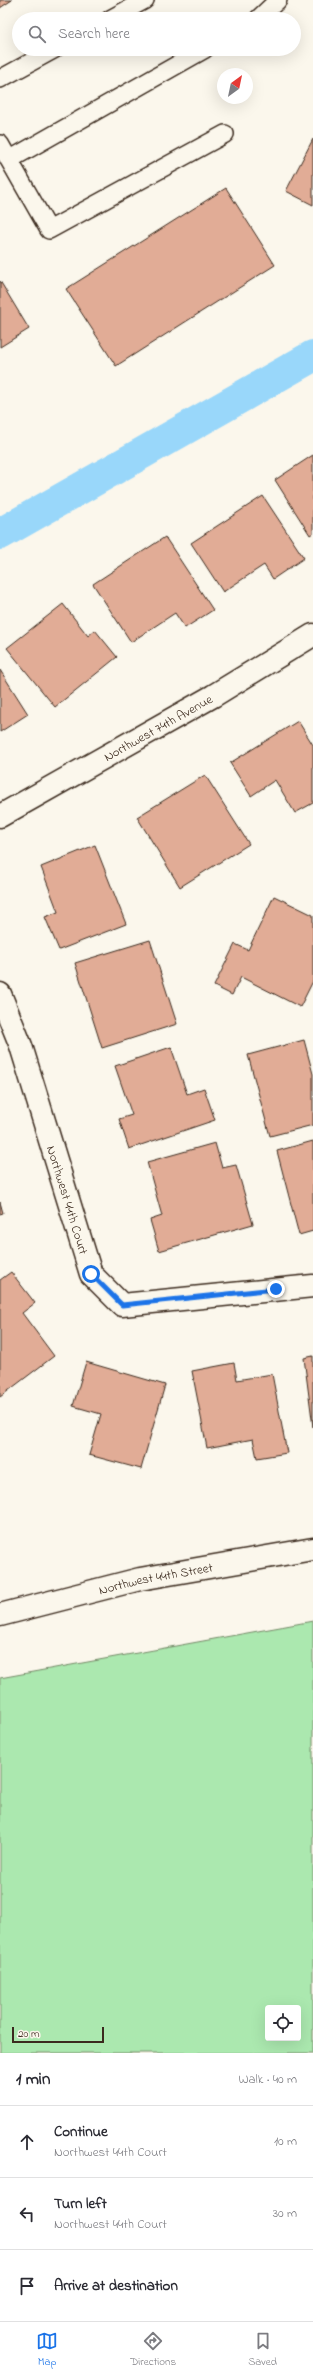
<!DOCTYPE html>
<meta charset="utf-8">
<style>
:root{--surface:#fff;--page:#f7f7f7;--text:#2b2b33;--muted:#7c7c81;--line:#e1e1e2;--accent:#1a73e8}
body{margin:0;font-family:"Indie Flower",sans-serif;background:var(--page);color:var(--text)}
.controls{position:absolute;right:12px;bottom:12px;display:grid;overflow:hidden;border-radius:4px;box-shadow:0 4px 16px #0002}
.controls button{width:36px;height:36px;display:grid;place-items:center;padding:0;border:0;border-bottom:1px solid var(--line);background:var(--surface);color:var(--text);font:20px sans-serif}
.compass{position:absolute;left:217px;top:68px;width:36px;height:36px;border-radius:50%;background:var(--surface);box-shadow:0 4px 16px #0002;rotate:33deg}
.scale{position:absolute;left:12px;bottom:10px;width:92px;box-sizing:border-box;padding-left:4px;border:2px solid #3b2a1e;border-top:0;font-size:11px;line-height:14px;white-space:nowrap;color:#3b2a1e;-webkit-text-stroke:3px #fbf7ec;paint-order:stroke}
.stop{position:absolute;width:12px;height:12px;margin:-9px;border:3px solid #1a73e8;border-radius:50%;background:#fff}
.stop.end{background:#1a73e8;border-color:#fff;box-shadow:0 1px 4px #0008}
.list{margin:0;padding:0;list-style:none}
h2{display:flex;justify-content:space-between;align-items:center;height:52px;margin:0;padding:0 16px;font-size:17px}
h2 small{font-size:13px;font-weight:400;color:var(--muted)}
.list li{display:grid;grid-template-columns:26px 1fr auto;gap:12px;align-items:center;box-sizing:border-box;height:72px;padding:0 16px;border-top:1px solid var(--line)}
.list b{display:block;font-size:15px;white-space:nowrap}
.list p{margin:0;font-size:13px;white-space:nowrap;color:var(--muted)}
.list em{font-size:13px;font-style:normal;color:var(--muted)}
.icon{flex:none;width:22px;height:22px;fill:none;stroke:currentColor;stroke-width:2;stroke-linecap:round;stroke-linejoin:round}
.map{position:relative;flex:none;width:313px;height:2053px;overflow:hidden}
.search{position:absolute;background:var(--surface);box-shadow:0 4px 16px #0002;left:12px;right:12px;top:12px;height:44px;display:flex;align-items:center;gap:10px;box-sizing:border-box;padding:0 14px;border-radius:22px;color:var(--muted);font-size:15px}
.sheet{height:268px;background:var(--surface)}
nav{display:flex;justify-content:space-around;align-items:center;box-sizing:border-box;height:56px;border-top:1px solid var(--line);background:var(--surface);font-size:11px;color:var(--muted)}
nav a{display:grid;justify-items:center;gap:2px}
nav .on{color:var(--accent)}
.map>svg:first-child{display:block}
</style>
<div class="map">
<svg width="313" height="2053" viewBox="0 0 313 2053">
<rect width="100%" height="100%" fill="#fbf7ec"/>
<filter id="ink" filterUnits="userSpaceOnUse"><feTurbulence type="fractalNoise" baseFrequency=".025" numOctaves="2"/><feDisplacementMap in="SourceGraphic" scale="8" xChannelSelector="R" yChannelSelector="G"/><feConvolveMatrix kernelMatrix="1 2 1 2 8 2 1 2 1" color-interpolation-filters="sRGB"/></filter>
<g filter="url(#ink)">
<!-- green -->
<path fill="#abe8af" stroke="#738966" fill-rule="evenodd" d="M313,1621V2053H0V1678ZM268,2008H298V2038H268Z"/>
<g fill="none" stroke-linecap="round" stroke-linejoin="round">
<!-- canal -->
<path stroke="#99d7fa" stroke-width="32" d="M0,534L313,356"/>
</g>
<!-- building -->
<path fill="#e1ac96" stroke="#3b2a1e" d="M0,0H12L0,8Z
M313,139V205L286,191Z
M226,188L275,265L116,366L66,289Z
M0,281L29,329L0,347Z
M313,455V533L310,535L275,480Z
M263,496L304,558L273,579L264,565L223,592L191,543Z
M165,537L213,610L185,628L175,613L131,642L93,584Z
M63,604L88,636L95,630L117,657L55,707L7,648Z
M0,670L28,714L0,732Z
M298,721L313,745V803L295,813L275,780L251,796L230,763Z
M205,775L249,844L180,887L137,817Z
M95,845L126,924L59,950L45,917L58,912L41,867Z
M274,896L313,915V981L300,1007L241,977L232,995L214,986L235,944L248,950Z
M150,940L177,1024L102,1048L75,963Z
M304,1040L313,1074V1125L270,1136L248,1055Z
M171,1047L187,1094L204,1088L215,1120L129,1149L119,1119L132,1115L115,1066Z
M313,1141V1231L299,1235L277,1151Z
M215,1143L222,1168L236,1165L253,1224L159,1251L150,1220L162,1216L147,1162Z
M0,1202L3,1213L0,1214Z
M11,1272L35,1303L22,1313L54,1356L0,1397V1280Z
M313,1356V1427L304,1358Z
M86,1362L165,1385L141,1469L89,1455L101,1414L73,1406Z
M234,1363L237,1380L272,1374L287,1453L257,1458L253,1439L207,1448L192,1371Z"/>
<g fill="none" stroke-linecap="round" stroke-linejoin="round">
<defs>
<path id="lane" d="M110,19L145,0
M258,19L278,0
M0,79L55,49
M0,144L49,230L225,134
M9,160L205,49"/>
<g id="street">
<path id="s1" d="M0,816L213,696L313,635"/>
<path id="s2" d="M0,994L21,1046L91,1274L122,1305L313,1286"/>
</g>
<g id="secondary">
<path id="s3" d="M0,1615L140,1579L313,1549"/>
</g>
</defs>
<!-- lane casing -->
<use href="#lane" stroke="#3b2a1e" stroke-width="20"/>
<!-- street casing -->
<use href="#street" stroke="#3b2a1e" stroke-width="25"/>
<!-- secondary casing -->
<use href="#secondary" stroke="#3b2a1e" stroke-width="25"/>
<!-- lane -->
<use href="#lane" stroke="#fbf7ec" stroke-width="17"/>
<!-- street -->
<use href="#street" stroke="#fbf7ec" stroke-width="22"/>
<!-- secondary -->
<use href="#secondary" stroke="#fbf7ec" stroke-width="22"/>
</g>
</g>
<g fill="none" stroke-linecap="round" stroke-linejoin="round" filter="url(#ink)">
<!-- route -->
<path stroke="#1a73e8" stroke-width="5" d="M91,1274L122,1305L276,1289"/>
</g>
<g text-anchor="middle" stroke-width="3.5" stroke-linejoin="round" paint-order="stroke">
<!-- street labels -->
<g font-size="13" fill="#3b2a1e" stroke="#fbf7ec">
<text dy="5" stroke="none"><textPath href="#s1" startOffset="181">Northwest 74th Avenue</textPath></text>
<text dy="5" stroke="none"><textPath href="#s2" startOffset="217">Northwest 44th Court</textPath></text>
<text dy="5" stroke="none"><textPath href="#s3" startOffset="160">Northwest 44th Street</textPath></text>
</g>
</g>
</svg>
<div class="controls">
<button><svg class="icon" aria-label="locate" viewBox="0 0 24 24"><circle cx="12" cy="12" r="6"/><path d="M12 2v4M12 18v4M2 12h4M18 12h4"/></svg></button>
</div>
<svg class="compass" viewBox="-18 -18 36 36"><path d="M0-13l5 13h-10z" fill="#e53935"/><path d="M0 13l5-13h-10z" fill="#7c7c81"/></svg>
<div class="scale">20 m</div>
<div class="stop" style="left:91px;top:1274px"></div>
<div class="stop end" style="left:276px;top:1289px"></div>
<div class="search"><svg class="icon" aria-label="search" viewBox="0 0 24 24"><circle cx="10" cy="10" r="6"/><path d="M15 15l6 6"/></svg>Search here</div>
</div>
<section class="sheet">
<h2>1 min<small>Walk · 40 m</small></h2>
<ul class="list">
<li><svg class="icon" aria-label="ahead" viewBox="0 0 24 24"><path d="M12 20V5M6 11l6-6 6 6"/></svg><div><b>Continue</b><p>Northwest 44th Court</p></div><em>10 m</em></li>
<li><svg class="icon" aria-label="left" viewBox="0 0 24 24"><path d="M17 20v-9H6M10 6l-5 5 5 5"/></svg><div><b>Turn left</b><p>Northwest 44th Court</p></div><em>30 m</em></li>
<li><svg class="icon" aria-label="arrive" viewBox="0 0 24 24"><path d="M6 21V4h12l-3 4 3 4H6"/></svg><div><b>Arrive at destination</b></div></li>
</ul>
</section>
<nav>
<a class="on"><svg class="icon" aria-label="map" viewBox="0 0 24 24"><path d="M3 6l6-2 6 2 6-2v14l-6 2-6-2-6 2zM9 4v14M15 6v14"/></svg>Map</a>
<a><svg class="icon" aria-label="directions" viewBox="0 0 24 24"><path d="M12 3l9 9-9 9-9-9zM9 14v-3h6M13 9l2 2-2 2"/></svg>Directions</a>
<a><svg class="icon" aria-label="saved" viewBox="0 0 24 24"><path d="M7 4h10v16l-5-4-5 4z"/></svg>Saved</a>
</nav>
